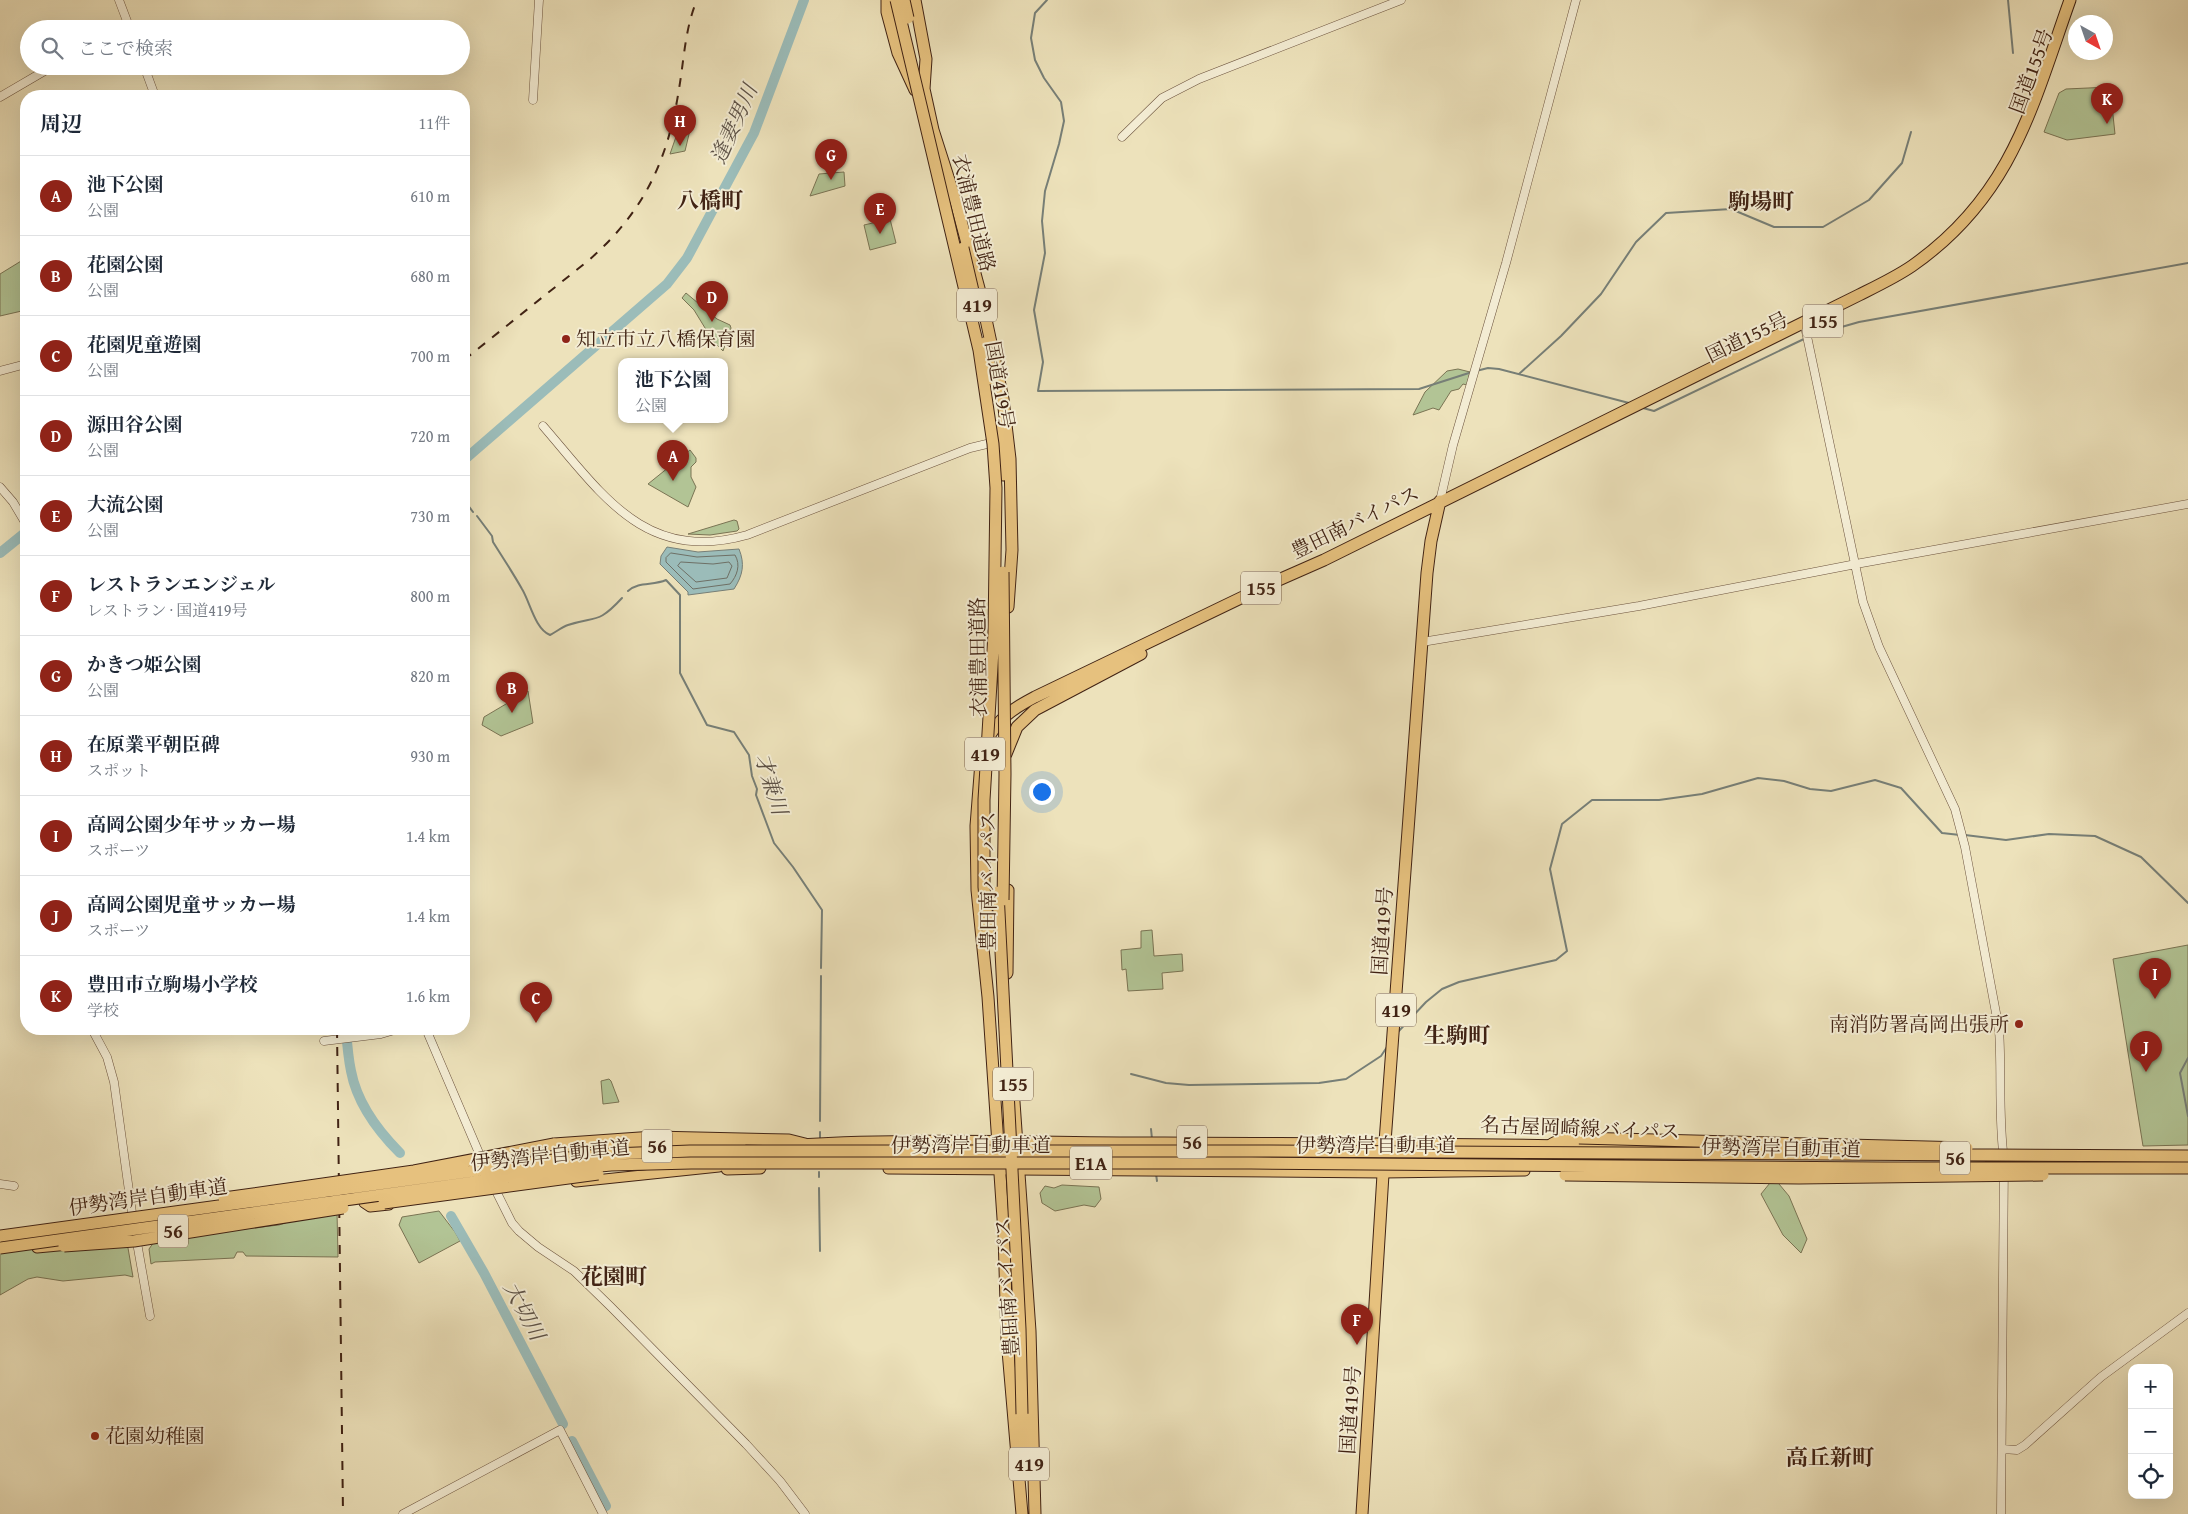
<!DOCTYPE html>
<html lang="ja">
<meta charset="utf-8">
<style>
:root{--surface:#fff;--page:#f6f6f7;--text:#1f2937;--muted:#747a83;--line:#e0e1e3;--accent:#8f2418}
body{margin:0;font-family:"Gentium Book Plus","Noto Serif JP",serif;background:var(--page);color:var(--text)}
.controls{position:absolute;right:15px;bottom:15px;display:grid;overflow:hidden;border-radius:10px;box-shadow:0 5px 20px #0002}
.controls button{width:45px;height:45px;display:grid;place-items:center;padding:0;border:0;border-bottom:1px solid var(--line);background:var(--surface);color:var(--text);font:25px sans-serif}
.compass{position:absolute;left:2068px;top:15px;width:45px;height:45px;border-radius:50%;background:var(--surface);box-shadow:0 5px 20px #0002;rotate:140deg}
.you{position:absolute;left:1041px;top:791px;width:18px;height:18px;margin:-12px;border:4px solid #fff;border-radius:50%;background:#1a73e8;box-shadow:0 0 0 8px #1a73e833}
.badge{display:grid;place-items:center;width:32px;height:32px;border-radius:50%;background:var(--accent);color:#fff;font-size:16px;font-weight:700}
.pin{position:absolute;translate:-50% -41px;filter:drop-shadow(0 1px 2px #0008)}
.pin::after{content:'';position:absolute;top:26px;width:18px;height:15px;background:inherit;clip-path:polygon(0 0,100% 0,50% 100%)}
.popup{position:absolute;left:618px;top:358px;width:110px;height:65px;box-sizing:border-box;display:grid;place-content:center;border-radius:10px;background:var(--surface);filter:drop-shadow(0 1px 4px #0005);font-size:16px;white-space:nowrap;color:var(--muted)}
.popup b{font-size:19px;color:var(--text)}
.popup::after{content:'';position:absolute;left:50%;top:100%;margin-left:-10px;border:10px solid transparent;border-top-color:var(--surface)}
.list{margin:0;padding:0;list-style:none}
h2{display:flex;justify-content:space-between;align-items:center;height:65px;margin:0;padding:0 20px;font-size:21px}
h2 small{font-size:16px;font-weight:400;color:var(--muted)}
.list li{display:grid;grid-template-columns:32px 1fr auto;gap:15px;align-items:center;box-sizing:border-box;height:80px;padding:0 20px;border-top:1px solid var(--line)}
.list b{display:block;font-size:19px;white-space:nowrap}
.list p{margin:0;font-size:16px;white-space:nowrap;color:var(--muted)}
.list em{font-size:16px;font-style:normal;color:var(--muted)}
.icon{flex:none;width:28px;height:28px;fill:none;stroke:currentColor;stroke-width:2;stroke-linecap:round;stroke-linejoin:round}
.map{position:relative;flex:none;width:2188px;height:1514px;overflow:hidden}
.search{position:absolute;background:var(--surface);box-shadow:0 5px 20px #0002;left:20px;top:20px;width:450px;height:55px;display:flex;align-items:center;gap:12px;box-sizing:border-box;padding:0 18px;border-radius:28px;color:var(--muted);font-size:19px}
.panel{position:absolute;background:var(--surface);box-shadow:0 5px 20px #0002;left:20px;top:90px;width:450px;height:945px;border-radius:20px}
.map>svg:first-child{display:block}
</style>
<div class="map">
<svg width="2188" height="1514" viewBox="0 0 2188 1514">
<rect width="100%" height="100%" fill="#ede2bb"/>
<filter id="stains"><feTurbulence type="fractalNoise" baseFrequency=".004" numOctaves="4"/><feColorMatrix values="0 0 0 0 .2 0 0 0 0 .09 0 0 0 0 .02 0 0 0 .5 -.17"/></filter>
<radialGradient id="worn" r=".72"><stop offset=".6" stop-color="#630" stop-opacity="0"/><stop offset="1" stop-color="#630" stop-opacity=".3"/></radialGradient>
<!-- green -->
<path fill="#b2c495" stroke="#7a7454" d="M2110,87L2115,134L2067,140L2044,132L2059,93L2066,89Z
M690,130L685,151L670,154L678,131Z
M844,172L845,186L810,196L819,174Z
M890,219L896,243L870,250L864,225Z
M26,258V310L0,316V274Z
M686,293L717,319L730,325L731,328L723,351L713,341L694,310L682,298Z
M1458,369L1470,372L1467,385L1463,384L1459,389L1451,391L1439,410L1433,408L1413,415L1425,392L1447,371Z
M690,450L696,458V462L691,467V477L696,487L688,507L648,484Z
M734,520L737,521L739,529L737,531L710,535L688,534Z
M528,691L533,723L501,736L482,725L484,717Z
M1152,930L1154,956L1182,954L1183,971L1162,973L1163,989L1128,991L1126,969L1122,970L1121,950L1141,948V931Z
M2188,945V1145L2143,1146L2113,959Z
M609,1079L611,1081L619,1102L603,1104L601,1081Z
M1774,1178L1789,1196L1807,1239L1801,1253L1783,1235L1761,1194Z
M1062,1185L1099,1187L1101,1199L1095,1207L1084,1205L1055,1211L1042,1203L1040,1193L1045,1186L1054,1188Z
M439,1211L455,1232L460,1241L419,1263L399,1225L402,1217Z
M337,1212L338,1257L246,1256L243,1252H237L234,1258L155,1262L151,1264L149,1249L156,1239L279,1225L300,1218Z
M120,1241L128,1248L133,1277L125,1275L63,1281L37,1277L28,1279L0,1295V1251Z"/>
<!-- water -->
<path fill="#9bbcb9" stroke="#777f77" d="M667,547L698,552L739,549C745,564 743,575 734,589L688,595V592L660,564L661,556Z"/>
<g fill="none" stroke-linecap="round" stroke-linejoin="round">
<!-- shore -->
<path stroke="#6e7066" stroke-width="1" d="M671,553L697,557L735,555C741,565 737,576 730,584L693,589L666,562V558Z
M681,562L713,564L729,562L732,566L727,578L696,582L678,566Z"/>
<!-- stream -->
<path stroke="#777f77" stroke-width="2" d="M1047,0L1035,13L1031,38L1035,60L1044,78L1061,102L1064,121L1059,144L1045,191L1042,221L1045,253L1034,310L1043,362L1038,391L1419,389L1472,372
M2008,0L2013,53
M1810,336L1859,322L2188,263
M1476,371L1488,368L1499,369L1629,403
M1519,374L1561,336L1601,294L1636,242L1666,213L1731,209L1774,227H1823L1869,200L1902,163L1911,132
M1643,408L1654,411L1806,338
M464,500L473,512
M477,516L492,536L493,542C503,558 513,573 522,589C530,602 535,629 550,635C556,632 562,627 568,625C597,616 598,624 622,598
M628,591C639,581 653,586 666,580L680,595V673L707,725L734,732L749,755L752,776L757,789L756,795L774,843L793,867L822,910L821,968
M1965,835L2006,840L2049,834L2095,836L2141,857L2188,903
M1397,1033L1426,1002L1442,989L1459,982L1556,960L1567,951L1550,869L1562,824L1592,800H1659L1702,794L1758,778L1784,781L1810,789L1831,791L1875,780L1901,788L1942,833L1960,835
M2188,1058L2180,1073L2188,1116
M1131,1074L1166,1083L1189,1085L1319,1083L1346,1079L1381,1056L1387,1047
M820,1121L821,976
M1151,1129L1152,1139
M820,1140V1132
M1156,1174L1157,1181
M819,1177V1172
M819,1188L820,1251"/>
<!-- river -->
<path stroke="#9bbcb9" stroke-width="10" d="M464,460L667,284L687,258L754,133L804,0
M0,553L26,532
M346,1029C347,1043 348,1057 351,1071C357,1103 378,1131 400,1153
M451,1216L484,1273L563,1424
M572,1441L606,1506"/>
<defs>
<path id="minor" d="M119,0L130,29
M119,29L128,24
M144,66L155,96
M0,97L53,66
M533,100L539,0
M1122,137L1162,98L1199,79L1401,0
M1804,322L1863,602L1879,647L1955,809L1965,847L1999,1029C2002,1072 1998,1116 2004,1160L2001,1514
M0,371L26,364
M543,426C602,494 645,564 747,535L970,448L995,442
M0,487L13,502L26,524
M1440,501L1453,445L1506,263L1576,0
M1422,642L1639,606L1856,564L2188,504
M26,718L25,798L26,818
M92,1029L107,1057L114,1082L133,1220
M426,1029L482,1160
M324,1041L381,1034L398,1029
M0,1184L14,1186
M493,1185L512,1223L519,1231L538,1247L574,1271L611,1307L746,1444L780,1481L805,1514
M136,1237L150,1316
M2002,1449L2017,1450L2025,1445L2101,1377L2188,1313
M403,1514L560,1430L603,1514"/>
<path id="major" d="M799,1144C920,1137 1043,1142 1164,1142C1335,1143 1505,1142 1675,1148
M604,1149L630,1147L741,1144
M534,1153L570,1148
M888,1169L1384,1173L1525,1171
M576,1182L719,1167
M364,1203L370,1207L389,1205
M37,1248L69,1245"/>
<path id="highway" d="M887,0V12L898,53L915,90
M915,0L926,59L924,89L933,130L956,202L981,296L1003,399L1010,459L1011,506L1012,550L1008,607
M998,427L1003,475
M987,741C997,719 1014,708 1035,697L1274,582L1324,560L1859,295C1877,286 1896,277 1912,266C2012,196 2032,107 2070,0
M1006,754L1017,727L1035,710L1141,654
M981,762L976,826L977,890L988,997L1004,1233L1007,1339L1022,1514
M1007,973L1008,890
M1014,1102L1030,1331L1035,1514
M554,1144L654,1137L789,1140L805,1144
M1552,1144L1562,1139L1579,1138
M727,1169L760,1168
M1022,1414L1024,1460
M1362,1514L1385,1142L1427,573L1431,541L1440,501"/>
</defs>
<!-- minor casing -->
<use href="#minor" stroke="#6c533e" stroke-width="9"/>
<!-- major casing -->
<use href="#major" stroke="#412314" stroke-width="11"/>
<!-- highway casing -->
<use href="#highway" stroke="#412314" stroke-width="13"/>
<!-- minor -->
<use href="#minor" stroke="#f3ecd3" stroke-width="8"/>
<!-- major -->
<use href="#major" stroke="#e6c17e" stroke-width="9"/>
<!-- highway -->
<use href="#highway" stroke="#e6c17e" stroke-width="11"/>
<!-- rail -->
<path stroke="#412314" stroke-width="2" stroke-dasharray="9 9" stroke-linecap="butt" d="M464,360L589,260C644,212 668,160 679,89C684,60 685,28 697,0
M337,1029L343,1514"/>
<defs>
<path id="highway-bridge" d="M896,0L979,350L993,444L996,488L994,633L984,800V887L988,930
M904,0L908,18
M963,248L977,308
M985,343L992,379
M1003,572L1005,774L1003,900
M998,892L1020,1329L1022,1414
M1579,1138L1967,1148
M1565,1175L1799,1178L2043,1175
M224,1198L414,1171L554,1144
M384,1203L598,1174
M0,1236L568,1158L612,1154L690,1151H1249L2188,1156
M64,1246L134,1241L343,1208
M0,1248L568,1169L611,1165L691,1163H1251L1882,1168H2188"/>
</defs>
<!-- highway-bridge casing -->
<use href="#highway-bridge" stroke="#412314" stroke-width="13" stroke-linecap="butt"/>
<!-- highway-bridge -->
<use href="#highway-bridge" stroke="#e6c17e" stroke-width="11"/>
</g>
<!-- markers -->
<g fill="#8f2418" stroke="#f3ecd3" stroke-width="2">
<circle cx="566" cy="339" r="5"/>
<circle cx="2019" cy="1024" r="5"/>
<circle cx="95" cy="1436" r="5"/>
</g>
<g text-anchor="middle" stroke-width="4" stroke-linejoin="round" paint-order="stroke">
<!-- shield labels -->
<g fill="#f3ecd3" stroke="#765f4d" stroke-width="1">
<rect x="957" y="288.5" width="40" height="33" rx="4"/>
<rect x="1803" y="304.5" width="40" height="33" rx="4"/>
<rect x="1241" y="571.5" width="40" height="33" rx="4"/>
<rect x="965" y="737.5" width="40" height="33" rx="4"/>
<rect x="1376" y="993.5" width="40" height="33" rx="4"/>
<rect x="993" y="1067.5" width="40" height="33" rx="4"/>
<rect x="1177" y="1125.5" width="30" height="33" rx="4"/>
<rect x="642" y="1129.5" width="30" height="33" rx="4"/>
<rect x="1940" y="1141.5" width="30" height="33" rx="4"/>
<rect x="1070" y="1146.5" width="42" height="33" rx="4"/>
<rect x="158" y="1214.5" width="30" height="33" rx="4"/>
<rect x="1009" y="1447.5" width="40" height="33" rx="4"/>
</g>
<g font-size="19" font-weight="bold" fill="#412314">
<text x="977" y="312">419</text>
<text x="1823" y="328">155</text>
<text x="1261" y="595">155</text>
<text x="985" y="761">419</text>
<text x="1396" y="1017">419</text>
<text x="1013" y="1091">155</text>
<text x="1192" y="1149">56</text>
<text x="657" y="1153">56</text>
<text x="1955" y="1165">56</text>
<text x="1091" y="1170">E1A</text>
<text x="173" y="1238">56</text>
<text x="1029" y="1471">419</text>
</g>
<!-- street labels -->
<g font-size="20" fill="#412314" stroke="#f3ecd3">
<text transform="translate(2031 71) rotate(-70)" y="7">国道155号</text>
<text transform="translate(974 213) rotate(76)" y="7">衣浦豊田道路</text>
<text transform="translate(1747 337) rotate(-26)" y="7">国道155号</text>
<text transform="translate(1000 385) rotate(80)" y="7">国道419号</text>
<text transform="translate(1355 522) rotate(-26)" y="7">豊田南バイパス</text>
<text transform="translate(978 657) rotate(-91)" y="7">衣浦豊田道路</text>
<text transform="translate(988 881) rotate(-90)" y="7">豊田南バイパス</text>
<text transform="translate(1382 931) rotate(-86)" y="7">国道419号</text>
<text transform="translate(1580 1128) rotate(2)" y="7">名古屋岡崎線バイパス</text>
<text x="971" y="1152">伊勢湾岸自動車道</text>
<text x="1376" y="1152">伊勢湾岸自動車道</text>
<text transform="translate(1781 1148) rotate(1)" y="7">伊勢湾岸自動車道</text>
<text transform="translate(550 1155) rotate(-6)" y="7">伊勢湾岸自動車道</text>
<text transform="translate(148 1197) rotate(-8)" y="7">伊勢湾岸自動車道</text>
<text transform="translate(1007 1287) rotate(-94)" y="7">豊田南バイパス</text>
<text transform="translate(1350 1410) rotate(-86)" y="7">国道419号</text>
</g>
<!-- poi labels -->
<g font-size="20" fill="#412314" stroke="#f3ecd3" text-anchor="start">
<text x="576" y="346">知立市立八橋保育園</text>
<text x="2009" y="1031" text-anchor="end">南消防署高岡出張所</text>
<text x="105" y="1443">花園幼稚園</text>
</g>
<!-- water labels -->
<g font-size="21" font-style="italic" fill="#5c5146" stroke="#f3ecd3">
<text transform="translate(734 124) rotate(-66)" y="7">逢妻男川</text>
<text transform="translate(771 784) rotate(73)" y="7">才兼川</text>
<text transform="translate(524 1311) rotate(62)" y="7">大切川</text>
</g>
<!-- quarter labels -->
<g font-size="22" font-weight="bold" fill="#412314" stroke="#f3ecd3">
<text x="710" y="208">八橋町</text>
<text x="1761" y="209">駒場町</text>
<text x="1457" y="1043">生駒町</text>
<text x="614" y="1284">花園町</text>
<text x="1830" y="1465">高丘新町</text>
</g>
</g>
<rect width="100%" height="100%" filter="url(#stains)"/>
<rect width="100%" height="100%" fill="url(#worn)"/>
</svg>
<div class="controls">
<button>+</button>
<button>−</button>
<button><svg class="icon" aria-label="locate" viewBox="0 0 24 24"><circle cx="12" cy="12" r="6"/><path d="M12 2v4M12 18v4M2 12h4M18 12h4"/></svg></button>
</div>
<svg class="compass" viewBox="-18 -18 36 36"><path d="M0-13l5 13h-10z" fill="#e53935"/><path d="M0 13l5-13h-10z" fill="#747a83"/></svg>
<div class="you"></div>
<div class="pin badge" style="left:673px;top:481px">A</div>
<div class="popup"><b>池下公園</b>公園</div>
<div class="pin badge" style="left:512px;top:713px">B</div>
<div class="pin badge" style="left:536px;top:1023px">C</div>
<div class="pin badge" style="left:712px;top:322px">D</div>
<div class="pin badge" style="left:880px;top:234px">E</div>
<div class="pin badge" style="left:1357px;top:1345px">F</div>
<div class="pin badge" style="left:831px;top:180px">G</div>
<div class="pin badge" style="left:680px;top:146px">H</div>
<div class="pin badge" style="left:2155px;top:999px">I</div>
<div class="pin badge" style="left:2146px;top:1072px">J</div>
<div class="pin badge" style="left:2107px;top:124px">K</div>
<div class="search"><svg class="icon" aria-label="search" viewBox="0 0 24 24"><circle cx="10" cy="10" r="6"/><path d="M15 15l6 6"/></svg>ここで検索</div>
<section class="panel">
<h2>周辺<small>11件</small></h2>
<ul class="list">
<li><span class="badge">A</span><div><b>池下公園</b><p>公園</p></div><em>610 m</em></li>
<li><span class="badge">B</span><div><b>花園公園</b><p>公園</p></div><em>680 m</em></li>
<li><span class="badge">C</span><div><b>花園児童遊園</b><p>公園</p></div><em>700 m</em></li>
<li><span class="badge">D</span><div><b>源田谷公園</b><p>公園</p></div><em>720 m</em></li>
<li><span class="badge">E</span><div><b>大流公園</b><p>公園</p></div><em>730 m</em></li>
<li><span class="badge">F</span><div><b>レストランエンジェル</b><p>レストラン · 国道419号</p></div><em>800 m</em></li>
<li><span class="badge">G</span><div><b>かきつ姫公園</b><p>公園</p></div><em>820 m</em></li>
<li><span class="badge">H</span><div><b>在原業平朝臣碑</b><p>スポット</p></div><em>930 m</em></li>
<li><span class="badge">I</span><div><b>高岡公園少年サッカー場</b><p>スポーツ</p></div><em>1.4 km</em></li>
<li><span class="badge">J</span><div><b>高岡公園児童サッカー場</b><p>スポーツ</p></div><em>1.4 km</em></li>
<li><span class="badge">K</span><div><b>豊田市立駒場小学校</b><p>学校</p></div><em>1.6 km</em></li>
</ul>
</section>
</div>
